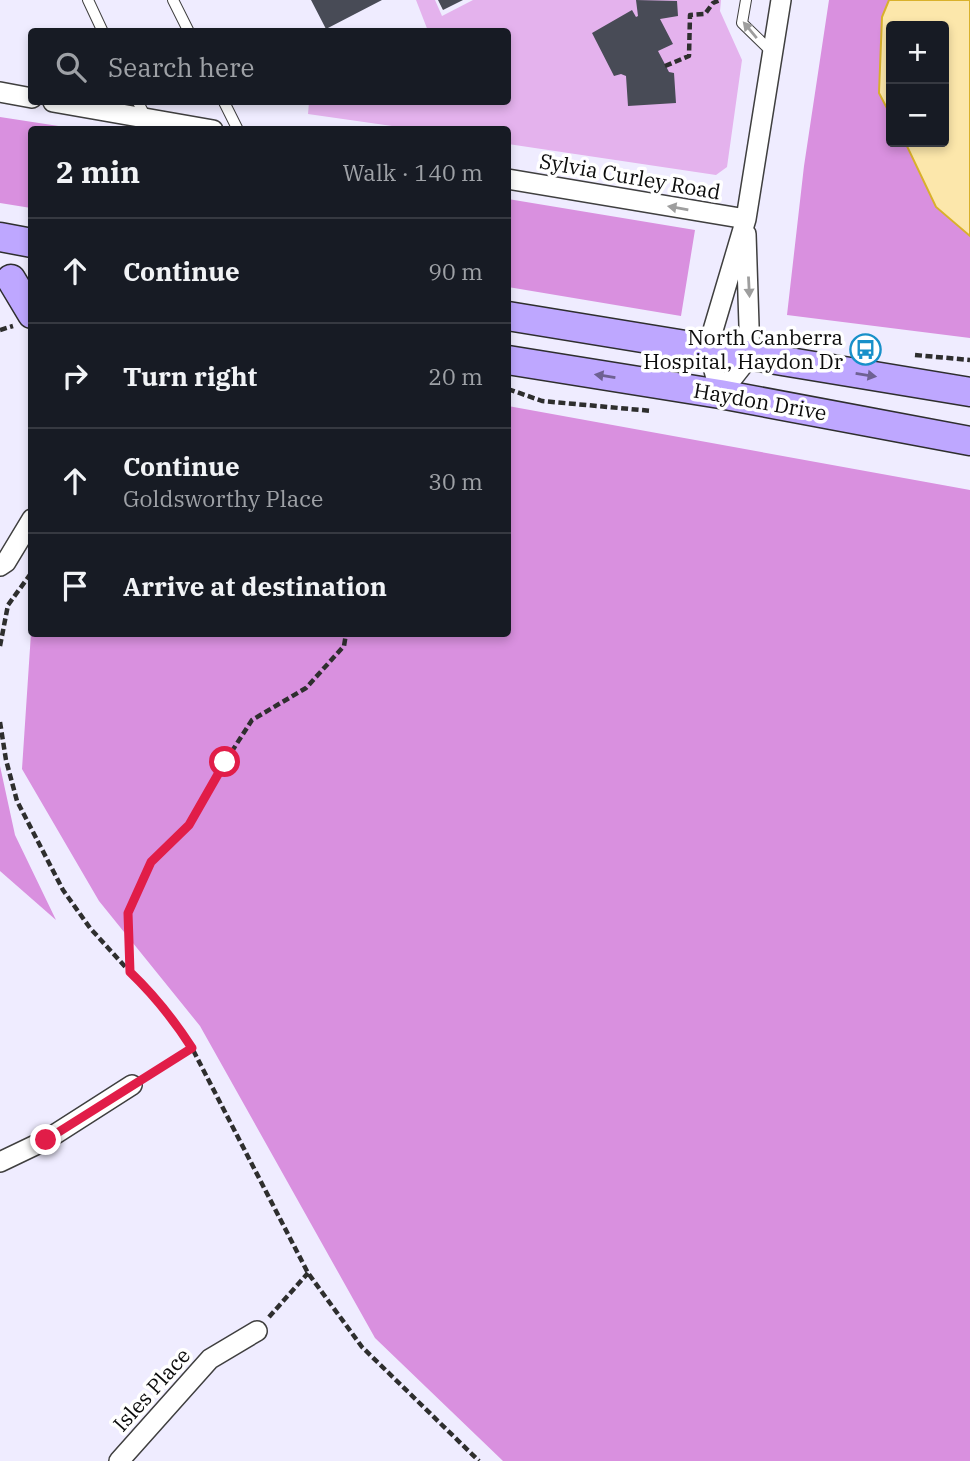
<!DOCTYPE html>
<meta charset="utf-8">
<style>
:root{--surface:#171b24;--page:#242831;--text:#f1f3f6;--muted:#9ea1a6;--line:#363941}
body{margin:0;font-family:"IBM Plex Serif",serif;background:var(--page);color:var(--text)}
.controls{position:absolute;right:21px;top:21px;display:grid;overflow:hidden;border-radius:7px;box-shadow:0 4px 10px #0003}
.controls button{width:63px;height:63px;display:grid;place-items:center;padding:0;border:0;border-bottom:2px solid var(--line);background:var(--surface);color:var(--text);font:35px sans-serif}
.stop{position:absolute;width:21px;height:21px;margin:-16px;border:5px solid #e11d48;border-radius:50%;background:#fff}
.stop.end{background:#e11d48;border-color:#fff;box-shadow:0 2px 7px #0008}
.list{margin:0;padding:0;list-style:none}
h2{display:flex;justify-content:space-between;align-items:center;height:91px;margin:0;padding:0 28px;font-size:30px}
h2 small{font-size:23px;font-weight:400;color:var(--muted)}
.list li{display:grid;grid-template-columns:46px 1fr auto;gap:21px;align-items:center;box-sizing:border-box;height:105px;padding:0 28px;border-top:2px solid var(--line)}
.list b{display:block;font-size:26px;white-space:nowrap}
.list p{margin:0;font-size:23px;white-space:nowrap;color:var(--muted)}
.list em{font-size:23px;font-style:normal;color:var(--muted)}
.icon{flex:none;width:38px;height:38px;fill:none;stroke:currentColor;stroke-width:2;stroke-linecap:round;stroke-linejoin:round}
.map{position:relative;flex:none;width:970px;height:1461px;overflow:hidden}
.search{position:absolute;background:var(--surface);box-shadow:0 4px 10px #0003;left:28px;top:28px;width:483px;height:77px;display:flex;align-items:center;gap:18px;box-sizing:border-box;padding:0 24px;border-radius:7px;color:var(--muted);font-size:26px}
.panel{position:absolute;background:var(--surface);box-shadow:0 4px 10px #0003;left:28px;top:126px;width:483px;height:511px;border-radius:7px}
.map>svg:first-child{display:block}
</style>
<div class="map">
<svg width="970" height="1461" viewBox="0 0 970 1461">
<rect width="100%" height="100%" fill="#efecff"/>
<!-- green -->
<path fill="#e4b2ed" d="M416,0H435L442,16L473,0H721L720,11L742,60L727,167L716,175L508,144V130L413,129L308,114L309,102H508V32L428,31Z"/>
<!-- forest -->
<path fill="#d990df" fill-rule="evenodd" d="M829,0H970V338L787,315L804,166ZM891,26H944V142H891Z
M0,117L78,129L32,130L31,208L0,203Z
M508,199L695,230L681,316L508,287Z
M508,406L970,490V1461H503L375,1338L200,1026L99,901L22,769L31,633L508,634Z
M0,766L15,835L56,920L0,871Z"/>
<!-- water -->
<path fill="#fce7ab" stroke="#d9b12b" stroke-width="2" d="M889,0H970V236L936,207L905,142H944V26H891V116L879,93L882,17Z"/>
<!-- building -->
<path fill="#484b56" d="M311,0H382L326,29Z
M438,0H463L443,10Z
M636,0L677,1L678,16L660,19L673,44L658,51L669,72L674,73L676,103L628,106L626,76L621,74L614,76L592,33L632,10L636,17L638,16Z"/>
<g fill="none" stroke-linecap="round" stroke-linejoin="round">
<defs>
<path id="lane" d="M88,0L103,32
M173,0L189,32
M746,0L742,23L773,53
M138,102L146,118
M224,102L238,130"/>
<path id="street" d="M0,92L32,98
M53,102L213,130
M508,179L746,219
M720,394L708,347L746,219L781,0
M720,394L750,356L746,234
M0,566L6,562L32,519
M0,1162L46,1140L132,1085
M119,1461L210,1359L257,1331"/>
<path id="secondary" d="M0,237L32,243
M11,279L32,314
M508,316C662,340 816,367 970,392
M508,360L720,394L970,441"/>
</defs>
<!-- lane casing -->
<use href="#lane" stroke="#3f3f3f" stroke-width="12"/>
<!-- street casing -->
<use href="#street" stroke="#3f3f3f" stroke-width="22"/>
<!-- secondary casing -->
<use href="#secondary" stroke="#2e2e2e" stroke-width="31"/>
<!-- path -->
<path stroke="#2e2e2e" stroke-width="4.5" stroke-dasharray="7 3.5" stroke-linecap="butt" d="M665,66L689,56L690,15L705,14L713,3L720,0
M0,330L13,326
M915,355L970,360
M508,389L542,401L652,411
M0,646L8,605L32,572
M0,722L6,760L17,801L63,890L90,928L130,972L148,989L175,1022L192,1048L308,1273L362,1347L479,1461
M130,971L128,913L151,861L189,825L225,762L252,720L306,688L344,646L346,634
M148,1075L192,1048
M269,1317L308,1273"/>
<!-- lane -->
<use href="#lane" stroke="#fff" stroke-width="10"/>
<!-- street -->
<use href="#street" stroke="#fff" stroke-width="19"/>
<!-- secondary -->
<use href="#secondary" stroke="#bea7ff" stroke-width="28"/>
</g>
<!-- one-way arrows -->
<defs><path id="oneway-solid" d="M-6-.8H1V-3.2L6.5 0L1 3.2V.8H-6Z" transform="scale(1.75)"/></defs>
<g fill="#9e9e9e">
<use href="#oneway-solid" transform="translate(750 30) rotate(-130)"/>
<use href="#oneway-solid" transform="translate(678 208) rotate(-170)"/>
<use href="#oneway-solid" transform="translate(749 287) rotate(87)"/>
</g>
<g fill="#6e6192">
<use href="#oneway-solid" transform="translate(866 375) rotate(9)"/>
<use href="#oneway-solid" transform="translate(605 376) rotate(-171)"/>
</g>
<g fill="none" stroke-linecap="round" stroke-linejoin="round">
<!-- route -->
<path stroke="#e11d48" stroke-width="9" d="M46,1140L192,1048C174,1020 154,995 130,972L128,913L151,862L189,825L225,762"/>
</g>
<!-- icons -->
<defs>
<symbol id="bus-ring" viewBox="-11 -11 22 22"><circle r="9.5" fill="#fff" stroke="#1890c9" stroke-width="1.5"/><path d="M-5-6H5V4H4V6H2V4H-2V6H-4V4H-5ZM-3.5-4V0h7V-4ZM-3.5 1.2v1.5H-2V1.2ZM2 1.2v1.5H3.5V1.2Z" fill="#1890c9"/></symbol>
</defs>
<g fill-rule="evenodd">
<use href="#bus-ring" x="848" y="332" width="35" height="35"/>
</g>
<g text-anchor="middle" stroke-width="7" stroke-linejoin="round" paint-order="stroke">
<!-- street labels -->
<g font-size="21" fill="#0c0c0c" stroke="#fff">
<text transform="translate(630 177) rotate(10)" y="7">Sylvia Curley Road</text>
<text transform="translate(760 402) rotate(10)" y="7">Haydon Drive</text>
<text transform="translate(152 1390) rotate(-48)" y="7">Isles Place</text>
</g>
<!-- poi labels -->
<g font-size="21" fill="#0c0c0c" stroke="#fff" text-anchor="end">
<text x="843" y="345">North Canberra<tspan x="843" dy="24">Hospital, Haydon Dr</tspan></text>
</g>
</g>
</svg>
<div class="controls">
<button>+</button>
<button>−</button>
</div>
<div class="stop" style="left:225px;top:762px"></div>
<div class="stop end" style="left:46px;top:1140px"></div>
<div class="search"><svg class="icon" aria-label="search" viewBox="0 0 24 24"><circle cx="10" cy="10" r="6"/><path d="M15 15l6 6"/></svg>Search here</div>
<section class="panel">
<h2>2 min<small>Walk · 140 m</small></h2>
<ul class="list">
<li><svg class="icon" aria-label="ahead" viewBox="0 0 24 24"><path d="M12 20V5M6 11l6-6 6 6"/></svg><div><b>Continue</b></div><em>90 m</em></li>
<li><svg class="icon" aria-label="right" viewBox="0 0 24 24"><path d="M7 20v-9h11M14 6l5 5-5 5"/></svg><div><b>Turn right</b></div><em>20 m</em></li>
<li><svg class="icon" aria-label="ahead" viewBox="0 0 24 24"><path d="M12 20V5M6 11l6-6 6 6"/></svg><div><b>Continue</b><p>Goldsworthy Place</p></div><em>30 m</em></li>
<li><svg class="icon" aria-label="arrive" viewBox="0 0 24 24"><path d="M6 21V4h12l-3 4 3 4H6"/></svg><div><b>Arrive at destination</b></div></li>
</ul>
</section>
</div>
